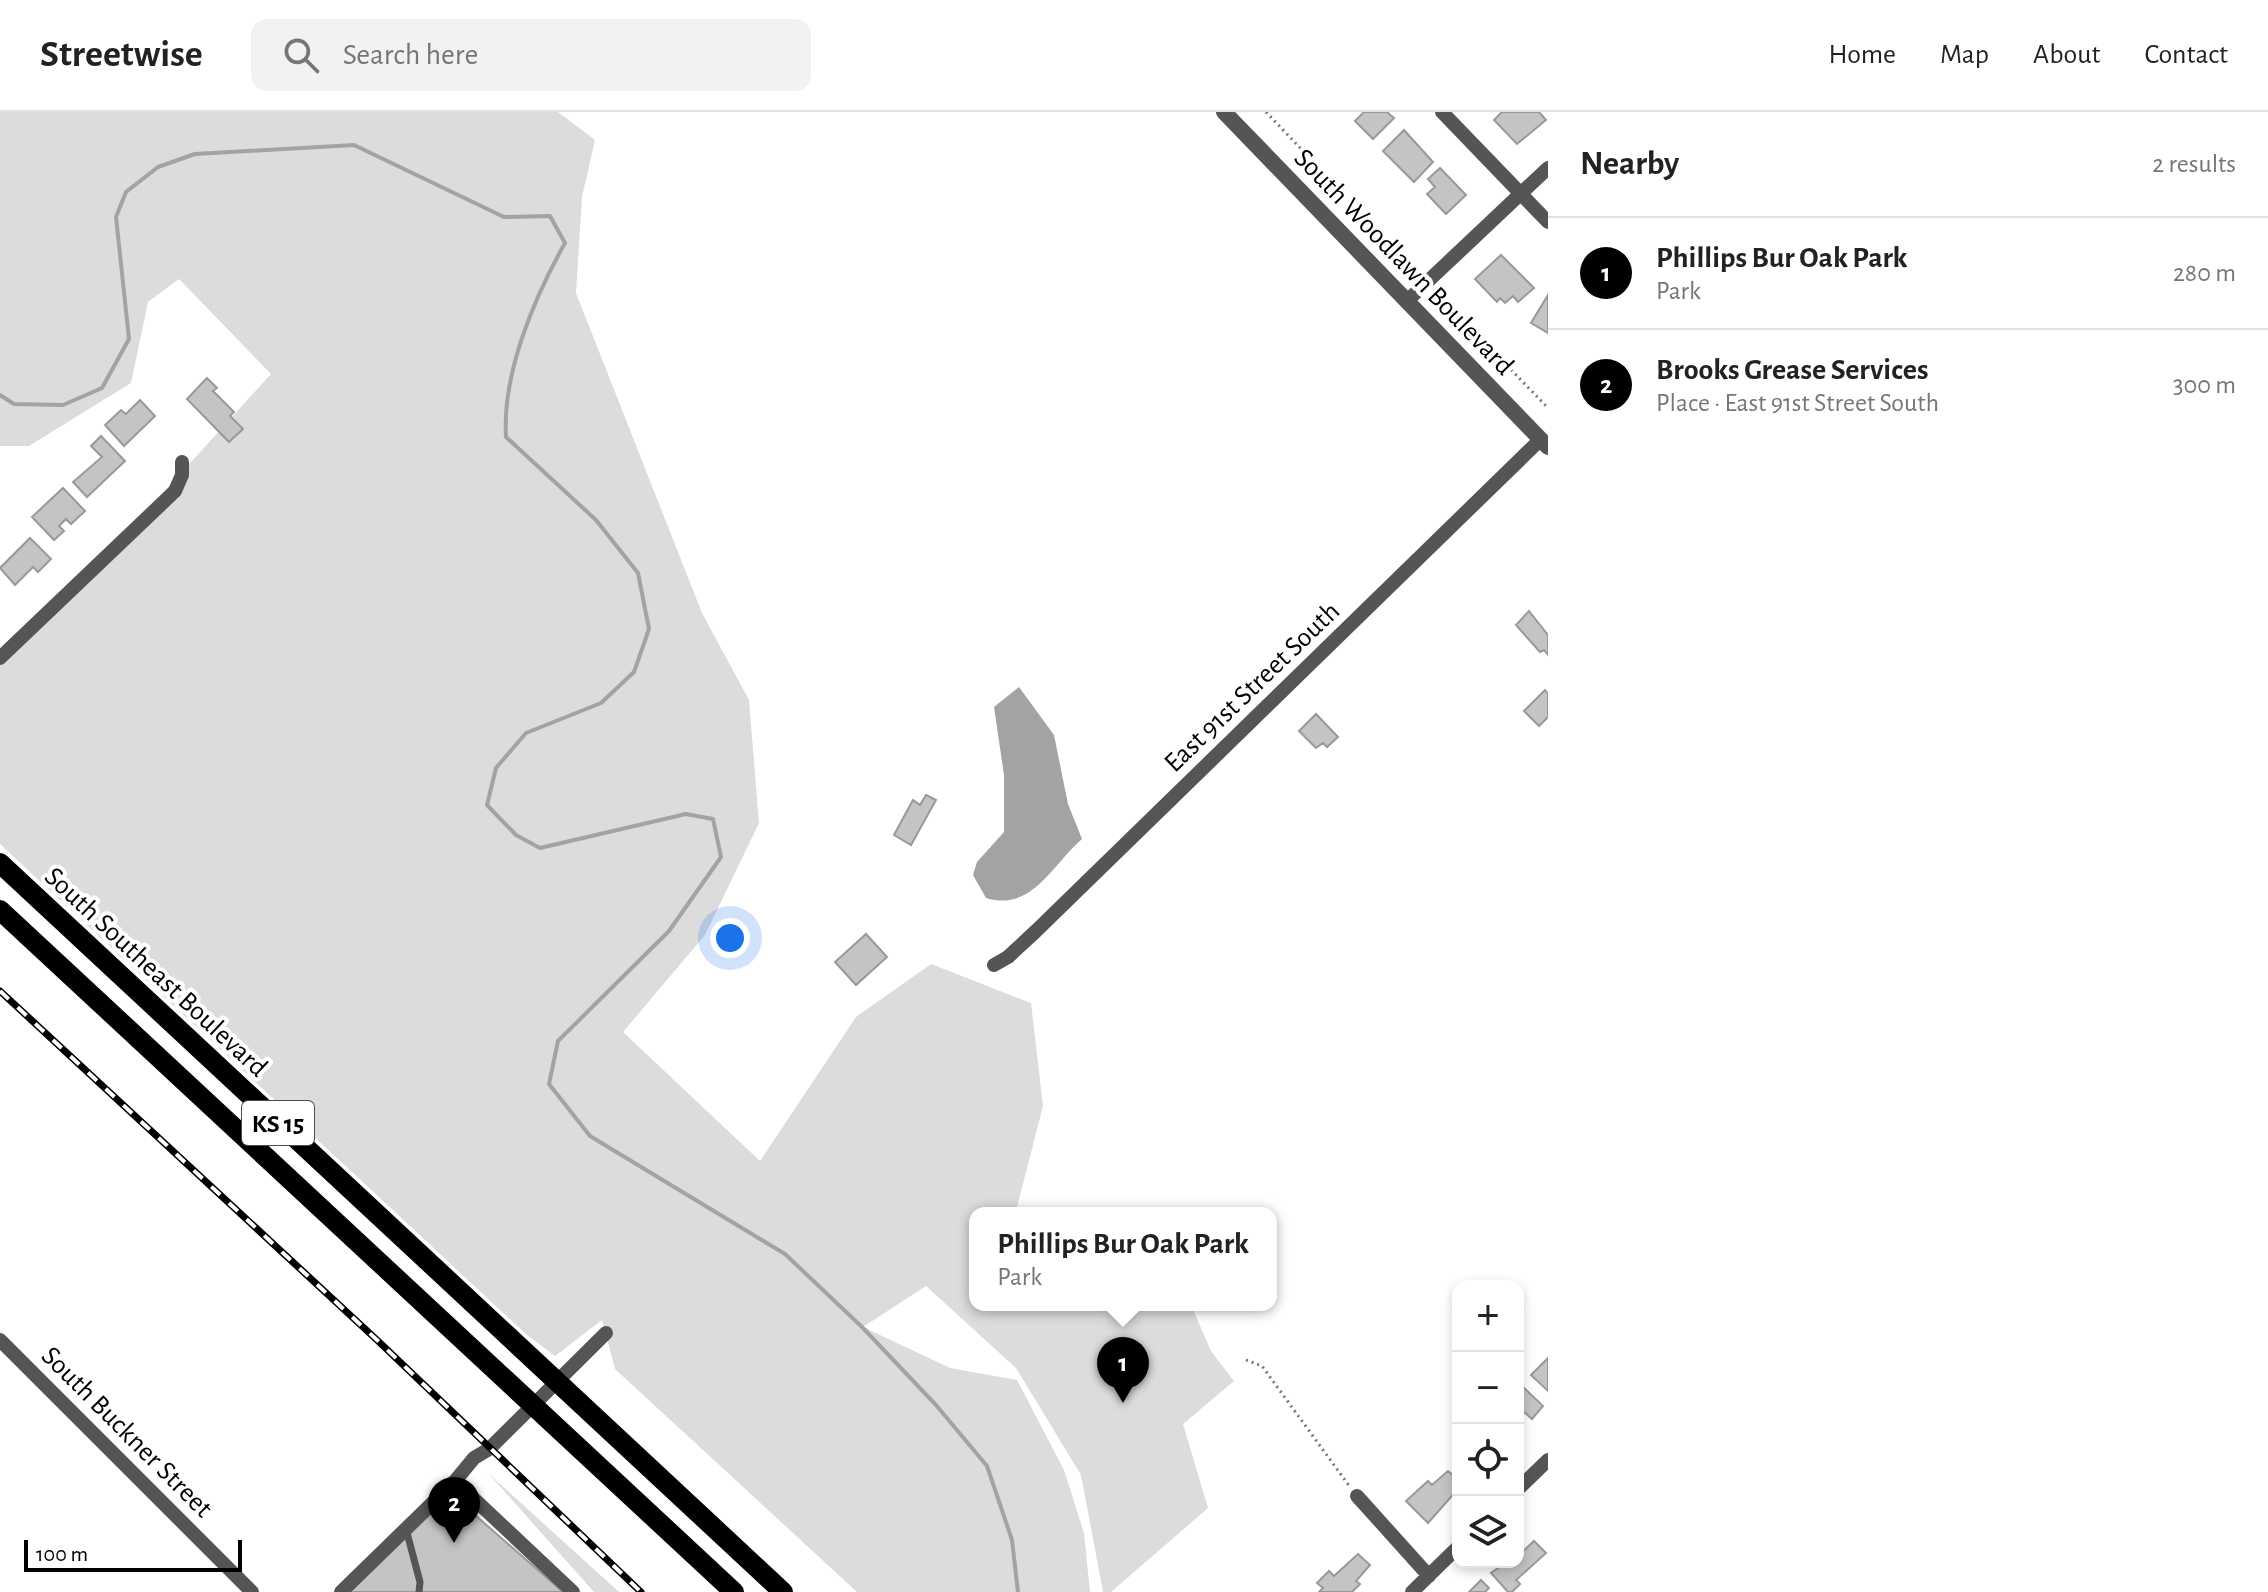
<!DOCTYPE html>
<meta charset="utf-8">
<style>
:root{--surface:#fff;--page:#f2f2f2;--text:#222;--muted:#767676;--line:#e0e0e0;--accent:#000}
body{margin:0;font-family:"Alegreya Sans",sans-serif;background:var(--page);color:var(--text)}
.controls{position:absolute;right:24px;bottom:24px;display:grid;overflow:hidden;border-radius:16px;box-shadow:0 4px 12px #0003}
.controls button{width:72px;height:72px;display:grid;place-items:center;padding:0;border:0;border-bottom:2px solid var(--line);background:var(--surface);color:var(--text);font:40px sans-serif}
.scale{position:absolute;left:24px;bottom:20px;width:218px;box-sizing:border-box;padding-left:8px;border:4px solid #000;border-top:0;font-size:22px;line-height:28px;white-space:nowrap;color:#000;-webkit-text-stroke:6px #fff;paint-order:stroke}
.you{position:absolute;left:730px;top:826px;width:28px;height:28px;margin:-20px;border:6px solid #fff;border-radius:50%;background:#1a73e8;box-shadow:0 0 0 12px #1a73e833}
.badge{display:grid;place-items:center;width:52px;height:52px;border-radius:50%;background:var(--accent);color:#fff;font-size:26px;font-weight:700}
.pin{position:absolute;translate:-50% -66px;filter:drop-shadow(0 2px 4px #0008)}
.pin::after{content:'';position:absolute;top:42px;width:28px;height:24px;background:inherit;clip-path:polygon(0 0,100% 0,50% 100%)}
.popup{position:absolute;left:969px;top:1095px;width:308px;height:104px;box-sizing:border-box;display:grid;place-content:center;border-radius:16px;background:var(--surface);filter:drop-shadow(0 2px 6px #0005);font-size:26px;white-space:nowrap;color:var(--muted)}
.popup b{font-size:30px;color:var(--text)}
.popup::after{content:'';position:absolute;left:50%;top:100%;margin-left:-16px;border:16px solid transparent;border-top-color:var(--surface)}
.list{margin:0;padding:0;list-style:none}
h2{display:flex;justify-content:space-between;align-items:center;height:104px;margin:0;padding:0 32px;font-size:34px}
h2 small{font-size:26px;font-weight:400;color:var(--muted)}
.list li{display:grid;grid-template-columns:52px 1fr auto;gap:24px;align-items:center;box-sizing:border-box;height:112px;padding:0 32px;border-top:2px solid var(--line)}
.list b{display:block;font-size:30px;white-space:nowrap}
.list p{margin:0;font-size:26px;white-space:nowrap;color:var(--muted)}
.list em{font-size:26px;font-style:normal;color:var(--muted)}
.icon{flex:none;width:44px;height:44px;fill:none;stroke:currentColor;stroke-width:2;stroke-linecap:round;stroke-linejoin:round}
.map{position:relative;flex:none;width:1548px;height:1480px;overflow:hidden}
header{display:flex;align-items:center;gap:48px;box-sizing:border-box;height:112px;padding:0 40px;background:var(--surface);border-bottom:2px solid var(--line)}
header strong{font-size:38px}
nav{display:flex;gap:44px;margin-inline-start:auto;font-size:28px}
.search{width:560px;height:72px;background:var(--page);display:flex;align-items:center;gap:20px;box-sizing:border-box;padding:0 28px;border-radius:16px;color:var(--muted);font-size:30px}
main{display:flex}
aside{flex:1;background:var(--surface)}
.map>svg:first-child{display:block}
</style>
<header>
<strong>Streetwise</strong>
<div class="search"><svg class="icon" aria-label="search" viewBox="0 0 24 24"><circle cx="10" cy="10" r="6"/><path d="M15 15l6 6"/></svg>Search here</div>
<nav><a>Home</a><a>Map</a><a>About</a><a>Contact</a></nav>
</header>
<main>
<div class="map">
<svg width="1548" height="1480" viewBox="0 0 1548 1480">
<rect width="100%" height="100%" fill="#fff"/>
<!-- green -->
<path fill="#dcdcdc" d="M0,0H558L595,28L582,85L576,181L702,501L749,588L759,711L705,823L623,920L760,1049L856,905L931,852L1031,891L1043,994L1016,1099L1021,1101H975V1193H1191L1211,1239L1234,1269L1183,1312L1208,1396L1111,1480H1103L1081,1363L1016,1256L926,1174L863,1215L950,1256L1017,1268L1064,1358L1084,1421L1090,1480H857L615,1257L602,1208L555,1244L527,1223L0,732V546L92,459L271,262L179,167L148,190L131,271L29,334H0Z
M489,1362L619,1480H594Z"/>
<!-- water -->
<path fill="#a3a3a3" d="M1019,575L1054,623L1068,692L1082,727C1052,753 1032,800 986,786L973,763L977,750L1004,720V663L994,595Z"/>
<g fill="none" stroke-linecap="round" stroke-linejoin="round">
<!-- stream -->
<path stroke="#a3a3a3" stroke-width="4" d="M0,283L14,292L63,293L102,276L129,227L116,105L126,80L158,55L195,42L354,33L504,105L550,104L565,131C534,186 502,262 506,325L596,408L638,461L649,517L634,560L601,591L526,621L496,656L487,693L516,723L540,736L686,702L713,707L721,745L669,819L558,929L549,972L590,1024L785,1142L862,1215L936,1293L987,1354L1012,1428L1018,1480"/>
</g>
<!-- building -->
<path fill="#c4c4c4" stroke="#999" stroke-width="2" d="M1364,0H1387L1394,6L1373,27L1355,9Z
M1502,0H1539L1546,8L1517,32L1494,8Z
M1404,18L1433,50L1414,70L1383,39Z
M1440,56L1466,83L1446,102L1427,82L1435,75L1428,67Z
M1501,143L1534,176L1518,190L1513,184L1505,191L1500,186L1497,190L1475,167Z
M1548,183V221L1531,211Z
M207,266L217,276L213,279L234,300L230,304L243,317L229,330L187,287Z
M140,288L155,304L124,334L105,313L121,298L126,302Z
M101,324L125,349L87,385L73,370L102,345L91,334Z
M63,376L85,399L71,412L66,407L59,414L64,419L54,428L32,405Z
M30,426L51,447L38,460L33,455L15,473L0,456Z
M1529,499L1548,523V543L1544,538L1540,540L1516,513Z
M1545,578L1548,582V605L1539,614L1524,599Z
M1316,602L1338,625L1327,635L1323,631L1316,636L1299,619Z
M926,683L936,688L911,733L894,723L913,688L920,693Z
M866,822L887,845L856,873L835,850Z
M1548,1246V1279L1531,1263Z
M1521,1273L1543,1294L1532,1307L1523,1299L1518,1304Z
M1448,1359L1458,1368V1377L1428,1411L1406,1389L1428,1369L1432,1373Z
M451,1382L563,1480H350Z
M1534,1429L1546,1441L1516,1468L1520,1472L1512,1480H1508L1491,1461L1498,1456L1495,1452L1518,1450V1444Z
M1358,1442L1370,1453L1356,1469L1360,1472L1352,1480H1319L1323,1476L1317,1471L1329,1459L1334,1464Z
M1481,1468L1489,1476L1485,1480H1469Z"/>
<g fill="none" stroke-linecap="round" stroke-linejoin="round">
<!-- path -->
<path stroke="#777" stroke-width="3" stroke-dasharray="2 4" stroke-linecap="butt" d="M1266,0L1418,160
M1436,180L1548,296
M1246,1248L1262,1254L1350,1375"/>
<!-- service -->
<path stroke="#555" stroke-width="7" d="M406,1417L420,1470L419,1480"/>
<!-- minor -->
<path stroke="#555" stroke-width="14" d="M1442,0L1548,110
M1408,188L1548,56
M0,546L175,379L182,363V350
M994,853L1008,845L1036,819L1541,327
M0,1228L252,1480
M455,1369L573,1480
M1518,1377L1548,1348
M1357,1384L1429,1464
M341,1480L455,1369L474,1346L489,1337L606,1221
M1412,1480L1458,1435"/>
<!-- tertiary -->
<path stroke="#555" stroke-width="16" d="M1224,0L1548,335"/>
<!-- primary -->
<path stroke="#000" stroke-width="20" d="M0,751L783,1480
M0,798L734,1480"/>
<defs>
<path id="rail" d="M0,879L377,1228L641,1480"/>
</defs>
<!-- rail casing -->
<use href="#rail" stroke="#000" stroke-width="7"/>
<!-- rail -->
<use href="#rail" stroke="#fff" stroke-width="4" stroke-dasharray="12" stroke-linecap="butt"/>
</g>
<g text-anchor="middle" stroke-width="8" stroke-linejoin="round" paint-order="stroke">
<!-- shield labels -->
<rect fill="#fff" stroke="#4c4c4c" stroke-width="2" x="242" y="989" width="72" height="44" rx="6"/>
<g font-size="26" font-weight="bold" fill="#000">
<text x="278" y="1020">KS 15</text>
</g>
<!-- street labels -->
<g font-size="28" fill="#000" stroke="#fff">
<text transform="translate(1405 149) rotate(46)" y="10">South Woodlawn Boulevard</text>
<text transform="translate(1251 574) rotate(-44)" y="10">East 91st Street South</text>
<text transform="translate(157 859) rotate(43)" y="10">South Southeast Boulevard</text>
<text transform="translate(128 1319) rotate(45)" y="10">South Buckner Street</text>
</g>
</g>
</svg>
<div class="controls">
<button>+</button>
<button>−</button>
<button><svg class="icon" aria-label="locate" viewBox="0 0 24 24"><circle cx="12" cy="12" r="6"/><path d="M12 2v4M12 18v4M2 12h4M18 12h4"/></svg></button>
<button><svg class="icon" aria-label="layers" viewBox="0 0 24 24"><path d="M12 4l9 5-9 5-9-5zM3 14l9 5 9-5"/></svg></button>
</div>
<div class="scale">100 m</div>
<div class="you"></div>
<div class="pin badge" style="left:1123px;top:1291px">1</div>
<div class="popup"><b>Phillips Bur Oak Park</b>Park</div>
<div class="pin badge" style="left:454px;top:1431px">2</div>
</div>
<aside>
<h2>Nearby<small>2 results</small></h2>
<ul class="list">
<li><span class="badge">1</span><div><b>Phillips Bur Oak Park</b><p>Park</p></div><em>280 m</em></li>
<li><span class="badge">2</span><div><b>Brooks Grease Services</b><p>Place · East 91st Street South</p></div><em>300 m</em></li>
</ul>
</aside>
</main>
